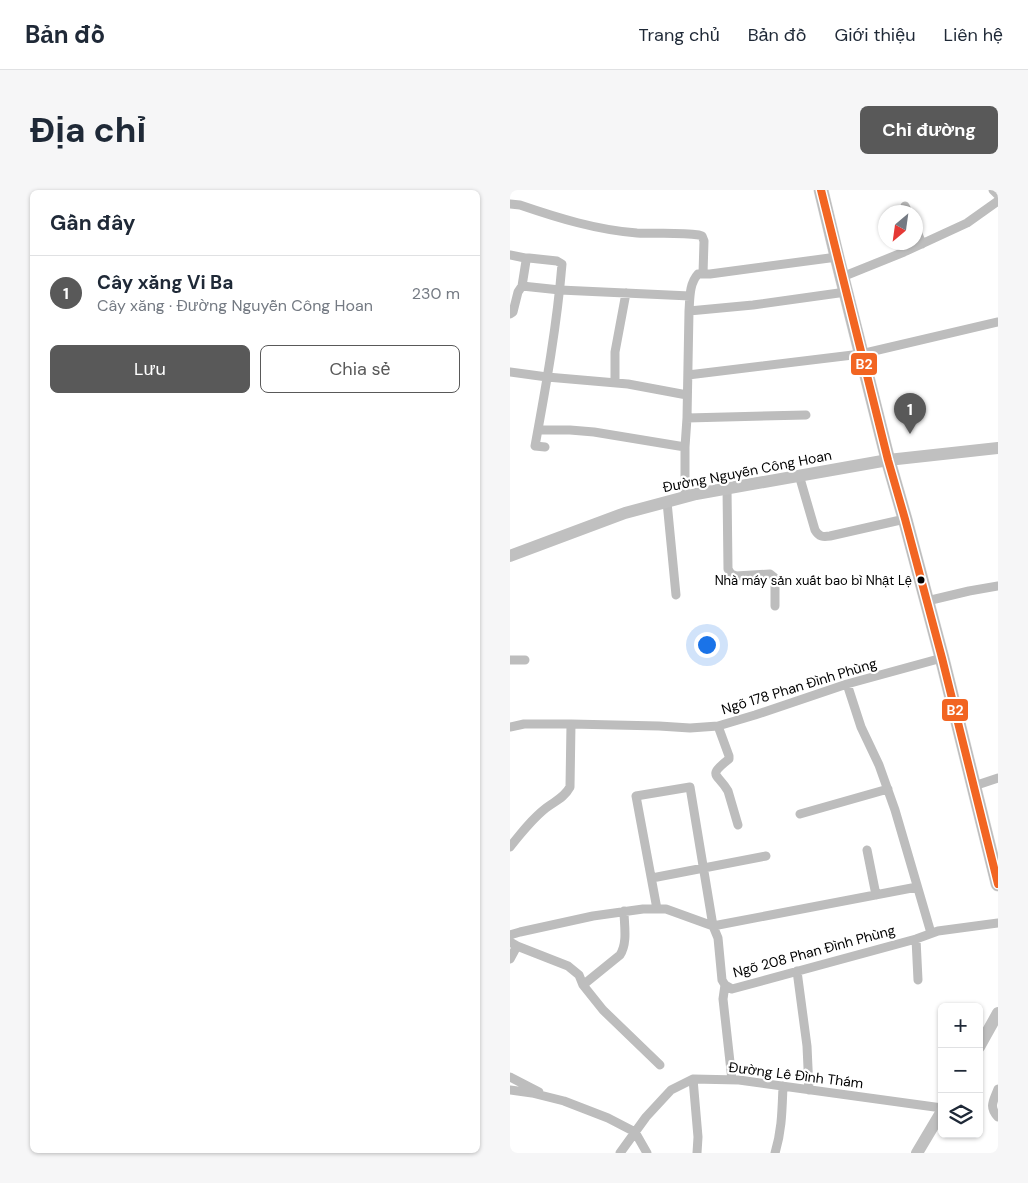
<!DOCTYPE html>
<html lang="vi">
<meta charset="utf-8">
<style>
:root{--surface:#fff;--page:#f6f6f7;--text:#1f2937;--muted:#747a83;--line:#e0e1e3;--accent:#595959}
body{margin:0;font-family:"DM Sans",sans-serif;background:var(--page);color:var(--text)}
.controls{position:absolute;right:15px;bottom:15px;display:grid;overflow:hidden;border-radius:8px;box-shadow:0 1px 4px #0004}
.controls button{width:45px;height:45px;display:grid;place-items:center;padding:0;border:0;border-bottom:1px solid var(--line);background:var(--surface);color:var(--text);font:25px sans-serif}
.compass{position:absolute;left:368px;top:15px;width:45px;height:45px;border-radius:50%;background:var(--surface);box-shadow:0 1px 4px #0004;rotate:209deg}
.you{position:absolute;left:196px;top:454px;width:18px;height:18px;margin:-12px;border:4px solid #fff;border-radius:50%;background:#1a73e8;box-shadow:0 0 0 8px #1a73e833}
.badge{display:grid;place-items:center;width:32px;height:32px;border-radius:50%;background:var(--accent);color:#fff;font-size:16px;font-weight:700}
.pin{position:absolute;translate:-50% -41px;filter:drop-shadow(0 1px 2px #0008)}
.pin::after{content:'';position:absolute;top:26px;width:18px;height:15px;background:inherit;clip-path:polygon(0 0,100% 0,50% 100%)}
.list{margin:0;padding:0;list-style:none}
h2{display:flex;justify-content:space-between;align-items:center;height:65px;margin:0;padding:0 20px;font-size:21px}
h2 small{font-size:16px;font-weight:400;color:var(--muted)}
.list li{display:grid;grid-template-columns:32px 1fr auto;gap:15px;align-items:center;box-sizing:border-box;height:75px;padding:0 20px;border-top:1px solid var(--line)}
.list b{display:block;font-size:19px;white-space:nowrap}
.list p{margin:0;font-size:16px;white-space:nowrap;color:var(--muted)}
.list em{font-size:16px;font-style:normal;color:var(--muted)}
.actions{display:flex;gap:10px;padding:15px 20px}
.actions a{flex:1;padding:11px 0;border:1px solid var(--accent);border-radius:8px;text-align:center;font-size:18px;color:var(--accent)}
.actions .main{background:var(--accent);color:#fff}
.icon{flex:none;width:28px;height:28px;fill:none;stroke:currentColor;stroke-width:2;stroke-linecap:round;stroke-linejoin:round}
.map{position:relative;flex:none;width:488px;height:963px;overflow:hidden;border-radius:8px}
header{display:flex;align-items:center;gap:30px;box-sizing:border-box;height:70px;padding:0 25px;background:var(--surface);border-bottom:1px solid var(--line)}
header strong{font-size:24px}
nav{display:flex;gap:28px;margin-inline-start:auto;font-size:18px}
.intro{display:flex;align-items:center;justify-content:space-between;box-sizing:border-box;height:120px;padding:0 30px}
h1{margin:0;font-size:35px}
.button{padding:12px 22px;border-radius:8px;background:var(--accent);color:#fff;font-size:18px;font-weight:700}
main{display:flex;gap:30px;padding:0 30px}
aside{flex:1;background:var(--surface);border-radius:8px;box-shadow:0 1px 4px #0004}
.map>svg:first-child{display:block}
</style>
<header>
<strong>Bản đồ</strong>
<nav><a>Trang chủ</a><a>Bản đồ</a><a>Giới thiệu</a><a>Liên hệ</a></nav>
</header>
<div class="intro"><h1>Địa chỉ</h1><a class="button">Chỉ đường</a></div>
<main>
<aside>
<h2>Gần đây<small></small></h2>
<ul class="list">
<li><span class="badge">1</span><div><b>Cây xăng Vi Ba</b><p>Cây xăng · Đường Nguyễn Công Hoan</p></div><em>230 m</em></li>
</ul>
<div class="actions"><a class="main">Lưu</a><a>Chia sẻ</a></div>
</aside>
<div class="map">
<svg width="488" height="963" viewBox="0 0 488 963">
<rect width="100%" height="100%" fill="#fff"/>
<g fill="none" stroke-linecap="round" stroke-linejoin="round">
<defs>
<path id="primary" d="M311,0L327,67L378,270L395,329L432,468L488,694"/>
</defs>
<!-- primary casing -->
<use href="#primary" stroke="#dbdbdb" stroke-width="15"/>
<!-- street -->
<path stroke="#bdbdbd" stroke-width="9" d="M483,0L488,5
M0,14L10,15C48,28 87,40 127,43C147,44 168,42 189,45L192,46L194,51L193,84
M395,16L398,22
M406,39L412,54
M0,65L15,68L16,71L12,96L8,102L3,122L0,124
M15,68H19L47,71L52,74C47,135 36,196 25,256L35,257
M332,87L394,62L457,33L488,11
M12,96L50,100L180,106
M179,121L243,115L336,102
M0,182L37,187L118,194L177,205
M178,185L351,164L488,132
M105,192V162L116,103
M177,228L296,225
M28,240H60L84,242L175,257
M289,285L305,340C309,347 313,347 320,346L395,329
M217,298L218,379L221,384L226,386L260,384L265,388V416
M175,307V257L177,228L179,121C180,108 179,94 188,84H200L327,67
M157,312L166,405
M417,411L459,401L488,396
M0,470H15
M337,494L351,537L369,575L385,620L421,743
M208,536L219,566V569C196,587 208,583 218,601L228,635
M0,537L14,534H61
M464,596L488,588
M290,624L378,599
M0,657C11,643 22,629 36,618C45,611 54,608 60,597L61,534L149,536L180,538L208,536L245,525L337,494L432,468
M357,660L366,705
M142,688L256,666
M147,719L126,606L180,597L203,736L407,697
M0,745L10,742L83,726L133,719H156L203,736L208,748L212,790L215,795L222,799L406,749L428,741L488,733
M406,749L408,790
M0,752L7,756L58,776L69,785L73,795L93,820L150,875
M0,769L7,756
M287,781L297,856L299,900
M73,795L110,765C118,753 114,734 114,721
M215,795L213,809L222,890
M0,887L29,902
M183,889L188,947L187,963
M488,899C484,910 478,917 488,927
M0,900L22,903L54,911L98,928L125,942L137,963
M110,963L136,927L161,900L183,889L229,890L432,918
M265,963C272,940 272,920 273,896"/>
<!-- secondary -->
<path stroke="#c0c0c0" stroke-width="12" d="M0,366L115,323L186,304L378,270L488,258
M469,857L488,823
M407,963L432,921"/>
<!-- primary -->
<use href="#primary" stroke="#bdbdbd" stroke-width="14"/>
<defs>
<path id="bus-1" d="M311,0L378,270L395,329L432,468L488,694"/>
</defs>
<!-- bus-1 casing -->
<use href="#bus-1" stroke="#fff" stroke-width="11"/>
<!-- bus-1 -->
<use href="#bus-1" stroke="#f26522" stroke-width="8"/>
</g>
<!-- markers -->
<circle fill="#000" stroke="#fff" stroke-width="2" cx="411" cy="390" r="4.5"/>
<g text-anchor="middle" stroke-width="4.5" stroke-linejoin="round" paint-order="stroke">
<!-- bus labels -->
<g font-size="13" fill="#000" stroke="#fff" text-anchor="end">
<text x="402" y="395">Nhà máy sản xuất bao bì Nhật Lệ</text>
</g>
<!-- street labels -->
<g font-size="14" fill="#000" stroke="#fff">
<text transform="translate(237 281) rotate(-11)" y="5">Đường Nguyễn Công Hoan</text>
<text transform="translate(289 496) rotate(-17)" y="5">Ngõ 178 Phan Đình Phùng</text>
<text transform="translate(304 761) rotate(-15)" y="5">Ngõ 208 Phan Đình Phùng</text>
<text transform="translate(286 885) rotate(7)" y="5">Đường Lê Đình Thám</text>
</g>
</g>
<g stroke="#fff" stroke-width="2">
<rect x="340" y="162" width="28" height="24" rx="5" fill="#f26522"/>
<rect x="431" y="508" width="28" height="24" rx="5" fill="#f26522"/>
</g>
<g font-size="14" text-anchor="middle" font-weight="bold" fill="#fff">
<text x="354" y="179">B2</text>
<text x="445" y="525">B2</text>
</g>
</svg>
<div class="controls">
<button>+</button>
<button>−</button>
<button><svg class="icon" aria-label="layers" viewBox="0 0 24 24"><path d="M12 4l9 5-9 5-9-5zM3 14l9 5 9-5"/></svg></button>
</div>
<svg class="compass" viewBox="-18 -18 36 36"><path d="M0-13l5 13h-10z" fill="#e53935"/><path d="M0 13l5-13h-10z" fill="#747a83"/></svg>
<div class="you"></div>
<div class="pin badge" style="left:400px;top:244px">1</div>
</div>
</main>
